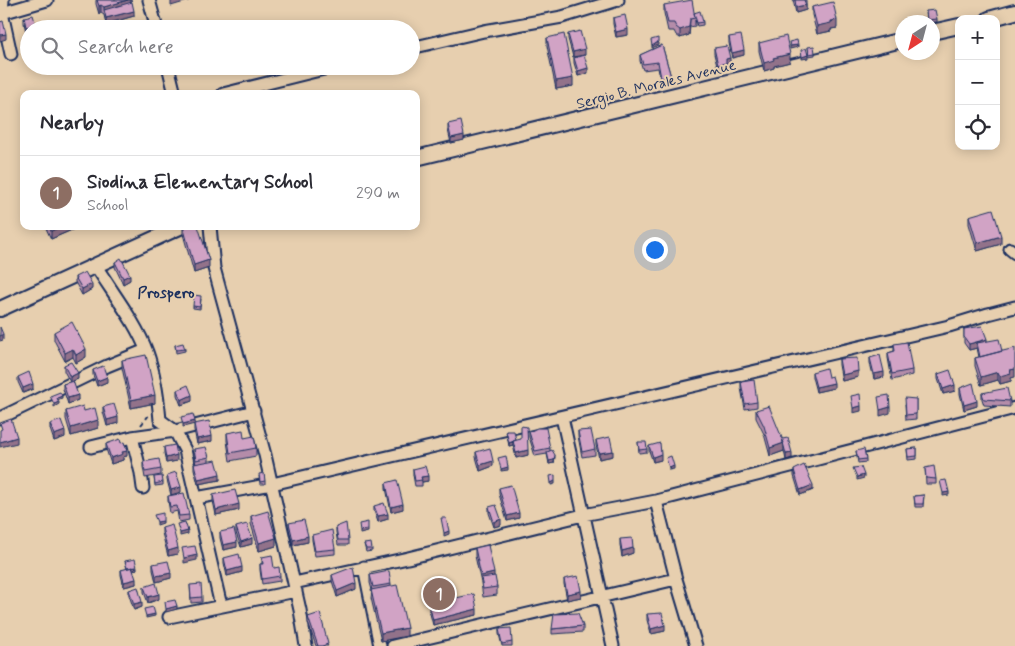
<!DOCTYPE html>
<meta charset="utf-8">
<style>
:root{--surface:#fff;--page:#f7f7f7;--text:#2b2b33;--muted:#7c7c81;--line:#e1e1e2;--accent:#2563eb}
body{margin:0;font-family:Mynerve,sans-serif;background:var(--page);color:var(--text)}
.controls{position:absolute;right:15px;top:15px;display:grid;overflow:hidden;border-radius:10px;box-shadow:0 2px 12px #0003}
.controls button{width:45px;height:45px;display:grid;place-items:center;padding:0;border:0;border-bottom:1px solid var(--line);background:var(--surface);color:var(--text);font:25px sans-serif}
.compass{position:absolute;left:895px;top:15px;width:45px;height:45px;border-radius:50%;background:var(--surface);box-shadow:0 2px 12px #0003;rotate:216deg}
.you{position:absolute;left:654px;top:249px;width:18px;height:18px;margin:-12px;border:4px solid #fff;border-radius:50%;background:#1a73e8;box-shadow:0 0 0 8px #1a73e833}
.badge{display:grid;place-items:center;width:32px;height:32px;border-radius:50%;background:var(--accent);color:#fff;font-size:16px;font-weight:700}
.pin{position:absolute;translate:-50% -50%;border:2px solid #fff;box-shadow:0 1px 5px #0006}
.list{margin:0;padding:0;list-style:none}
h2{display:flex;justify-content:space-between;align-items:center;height:65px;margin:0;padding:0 20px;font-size:21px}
h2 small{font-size:16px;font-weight:400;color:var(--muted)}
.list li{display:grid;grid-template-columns:32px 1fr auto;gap:15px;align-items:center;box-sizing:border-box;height:75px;padding:0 20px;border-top:1px solid var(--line)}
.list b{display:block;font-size:19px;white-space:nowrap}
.list p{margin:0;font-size:16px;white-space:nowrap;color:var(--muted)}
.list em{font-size:16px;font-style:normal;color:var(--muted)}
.icon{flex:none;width:28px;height:28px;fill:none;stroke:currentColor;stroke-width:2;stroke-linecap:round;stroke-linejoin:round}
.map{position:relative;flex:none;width:1015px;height:646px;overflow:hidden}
.search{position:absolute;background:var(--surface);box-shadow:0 2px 12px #0003;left:20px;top:20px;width:400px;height:55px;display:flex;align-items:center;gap:12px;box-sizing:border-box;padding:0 18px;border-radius:28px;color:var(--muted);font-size:19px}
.panel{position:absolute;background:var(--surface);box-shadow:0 2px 12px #0003;left:20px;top:90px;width:400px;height:140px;border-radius:10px}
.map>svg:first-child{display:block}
</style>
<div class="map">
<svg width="1015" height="646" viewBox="0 0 1015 646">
<rect width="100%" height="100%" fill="#e7cfaf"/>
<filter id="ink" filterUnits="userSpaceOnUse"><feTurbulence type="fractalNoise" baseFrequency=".02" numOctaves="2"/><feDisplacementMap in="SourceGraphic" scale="10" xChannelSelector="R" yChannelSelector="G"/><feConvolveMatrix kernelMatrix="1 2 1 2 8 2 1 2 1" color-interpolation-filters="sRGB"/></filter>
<g filter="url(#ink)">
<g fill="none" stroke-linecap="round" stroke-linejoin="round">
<defs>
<path id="minor" d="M149,0L157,29
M2,13L3,0
M411,48L484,31L562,17L618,0
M11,54L2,13L47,0
M168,66L175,94
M223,94L336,66
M210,226L214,268L265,455L300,610L306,646
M1010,249L1015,253
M96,266C112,292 137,324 147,352C155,374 158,397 160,420L175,431L185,450L221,606
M562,417L613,646
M0,418L107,366L146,350
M132,437L141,473L143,488
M91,447L132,437L175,431L254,411
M196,498L272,484L949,326L988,314L1015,307
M656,501L676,579L696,646
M364,567L380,646
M294,583L408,558L583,515L656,501L1015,408
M169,617L296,591
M393,646L676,579"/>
<path id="major" d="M989,19L1015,12
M932,32L959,26
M416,158L902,40
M0,309L182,226"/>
</defs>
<!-- minor casing -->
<use href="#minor" stroke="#1b2f5e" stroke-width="15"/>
<!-- major casing -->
<use href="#major" stroke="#1b2f5e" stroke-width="18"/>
<!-- path -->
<path stroke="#1b2f5e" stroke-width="2" stroke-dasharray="4 4" stroke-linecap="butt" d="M141,425L149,415"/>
<!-- minor -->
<use href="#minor" stroke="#e7cfaf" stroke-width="11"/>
<!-- major -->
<use href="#major" stroke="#e7cfaf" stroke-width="14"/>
</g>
<!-- wall -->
<path fill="#b48ca9" stroke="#1b2f5e" d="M96,0H131L134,16L106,24L104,15L101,13L99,14L96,4Z
M793,0H806V10L796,13Z
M664,5L694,13L703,22V25L697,26L695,20V26L690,27L689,35L680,38L676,35L674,31H668L664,13Z
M812,7L837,28L831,29V31L817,34L812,15Z
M926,11L937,19V22H927Z
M24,17L36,29H29V32H26L24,23Z
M613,18L628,35L616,37L613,24Z
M568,34L585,55L573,57L568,39Z
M729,37L744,55L732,58L729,43Z
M547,38L573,86L556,89L547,46Z
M759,43L790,62L774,66V68L764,71L759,51Z
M662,45L671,77V82L661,83L658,68L643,70L640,61V55Z
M808,47L815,53V55L809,56Z
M714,48L730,63L726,64V68L718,70L714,54Z
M574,58L588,73L578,76L574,63Z
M448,124L464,140L451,143L448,130Z
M969,216L1001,244L977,251L969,224Z
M45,226H74V229L51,239Z
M183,226L209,268L194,273L183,234Z
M115,262L130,280L123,284L115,267Z
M75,277L92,289L82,295L75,282Z
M201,299L200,309L193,308V306Z
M964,329L987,341L1002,351L1011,378V381L1000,384L998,380L981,385L975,366V358L979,357L977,348L969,350L964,343Z
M54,332L86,357L76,363L73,357L65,361L54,340Z
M894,344L912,370V375L892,380L888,358V353L894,351Z
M175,345L185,349V351L176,353Z
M870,358L884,377L874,379L870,363Z
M839,359L858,377L842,381L839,365Z
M122,360L155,403L131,408L122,368Z
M64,365L78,379L73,381L78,400L68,404L63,389V384L70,382L64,371Z
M93,370L107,382L97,386L93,375Z
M812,372L828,377L834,388L816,392L812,377Z
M938,374L955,391L943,394L938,379Z
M18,377L33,389L23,393L18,382Z
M741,382L757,402V407L745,409L741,388Z
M960,388L977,406L964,410L960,394Z
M177,390L192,401L181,405L177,395Z
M982,393L1010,401V407L984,405L982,399Z
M916,399V419L906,420L905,404Z
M103,407L118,423L107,426L103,412Z
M756,410L782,439L792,458L786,460L784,451L770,456L764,434L756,418Z
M66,411H84L98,428L71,436L66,419Z
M50,424L65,437L54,441L50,429Z
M194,424L212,441L197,444L194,430Z
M506,431L516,440L528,455L516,458L513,445L509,446Z
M578,431L595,449V455L582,457L578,436Z
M529,432L550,448V451L555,457L554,463L549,464L547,454L535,456L529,437Z
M227,433L244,438L256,448V456L230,461L227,441Z
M596,440L613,456L599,459L596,445Z
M638,442L647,449V452L639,453Z
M106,444L127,456L123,457V460L111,464L106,449Z
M649,446L661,460L653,462L649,451Z
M164,447L177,461L166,463L164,453Z
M917,448V459L908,460L907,449Z
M194,449L209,457V461L220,480L198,484L194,469V464H196L194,455Z
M856,451L866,459V462L858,463Z
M476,452L493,466L480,471L476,457Z
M143,462L161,469V475L145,478L143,467Z
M925,468L936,479V484H926Z
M413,469L428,481L422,482V486H415L413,475Z
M794,470L813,490L800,495L794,476Z
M167,475L181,492L171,495L167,480Z
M259,476L265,481V484H260Z
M154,477L163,482V485L155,486Z
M386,483L403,509L391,512L386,488Z
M499,488L519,518L507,521L499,494Z
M213,495L239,510L216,515L213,501Z
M924,495L923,507H915L914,496Z
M168,496L189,515V520L179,522L177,511L170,513L168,501Z
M374,506L388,519L378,522L374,511Z
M489,507L501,525L494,527L489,513Z
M251,516L276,546L259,551L251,524Z
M289,523L308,542L293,545L289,529Z
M236,527L252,544L241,547L236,533Z
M336,527L348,540V545H338L336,532Z
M162,528L178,554L168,556L162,533Z
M220,532L237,547L223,550L220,538Z
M312,535L335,549V554L315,556L312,540Z
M620,539L633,553L622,557L620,545Z
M364,544L372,549V551L366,552Z
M475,548L494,576L497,587V595L483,597L481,583L475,556Z
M262,557L274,568L280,576V581L262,584L260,570V564H262Z
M224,558L242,572L227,576L224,563Z
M125,561L137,569L133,570L136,584L124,587L121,575V570L127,569Z
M153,564L171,578L156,582L153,570Z
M332,575L356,589L337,597L332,581Z
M370,575L391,584V586L407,636L381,641L371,598L372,590L370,583Z
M564,579L581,597L567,600L564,584Z
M190,585L202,597V602L191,603Z
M144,587L159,599L148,603L144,592Z
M129,590L142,607L134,610L129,595Z
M429,604L477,615L433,625L429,610Z
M647,614L665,631L651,634L647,620Z
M308,617L328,646H316L308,623Z
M583,626V632L552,634V629Z
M499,629L512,642V646H502L499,634Z"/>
<!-- shaded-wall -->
<path fill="#92728a" stroke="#1b2f5e" d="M128,0H131V7L104,10V7Z
M171,0H191L171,6Z
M101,5V13L99,14V6Z
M806,5V10L796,13V7Z
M134,11V16L106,24V18Z
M690,19L689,35L680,38V30Z
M837,20V28L831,29V31L817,34V26Z
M36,25V29H29V32H26V27Z
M628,29V35L616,37V32Z
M6,34V39L0,41V35Z
M658,42V45L652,48V46Z
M798,45V47L790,49V46Z
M585,49V55L573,57V52Z
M744,50V55L732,58V53Z
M790,54V62L774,66V68L764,71V63L773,58Z
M808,55V58L802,59V57Z
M730,58V63L726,64V68L718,70V65L726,59Z
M588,68V73L578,76V71Z
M573,78V86L556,89V81Z
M464,135V140L451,143V138Z
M63,226H74V229L51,239V231Z
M1001,236V244L977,251V243Z
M209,260V268L194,273V265Z
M130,275V280L123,284V278Z
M92,284V289L82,295V289Z
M3,334V340L0,341V336Z
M987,339V345L977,343V348L969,350V344Z
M73,349V357L65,361V353Z
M86,349V357L76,363V355Z
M1015,369V377L1011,378V381L1000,384V376L1010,370Z
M858,371V377L842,381V375Z
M884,372V377L874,379V374Z
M998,372V380L981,385V377Z
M78,373V379L70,382V377Z
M107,377V382L97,386V381Z
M834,383V388L816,392V387Z
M33,384V389L23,393V388Z
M955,385V391L943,394V389Z
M78,395V400L68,404V398Z
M155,395V403L131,408V400Z
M192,395V401L181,405V400Z
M62,396V398L57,400V398Z
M977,401V406L964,410V405Z
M59,402V404L54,407V404Z
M861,406V411L853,413V408Z
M890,407V413L880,416V410Z
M118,417V423L107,426V420Z
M98,420V428L71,436V428Z
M195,421V424L183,427V424Z
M65,431V437L54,441V435Z
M212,436V441L197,444V439Z
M17,437V443L0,447V442Z
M513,442V445L509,446V443Z
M784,443V451L770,456V448Z
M528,450V455L516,458V453Z
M127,451V456L123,457V460L111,464V458L122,452Z
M613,451V456L599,459V453Z
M792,453V458L786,460V454Z
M661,454V460L653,462V457Z
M177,455V461L166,463V458Z
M555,455L554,463L549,464V461Z
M493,461V466L480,471V465Z
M674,466V469L669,470V468Z
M508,467V470L501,471V469Z
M220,474V480L198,484V479Z
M864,475V478L857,480V477Z
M428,476V481L422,482L421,477Z
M555,481V484L551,485V483Z
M813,485V490L800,495V490Z
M181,487V492L171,495V490Z
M949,492V495L943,496V493Z
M239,504V510L216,515V510Z
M403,504V509L391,512V507Z
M519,513V518L507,521V516Z
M388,514V519L378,522V516Z
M501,519V525L494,527V522Z
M163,521V523L157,525V522Z
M368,529V532L360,534V531Z
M188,531V534L180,536V533Z
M449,531V534L444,536V533Z
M308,536V542L293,545V540Z
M252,538V544L241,547V542Z
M276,538V546L259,551V543Z
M237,542V547L223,550V545Z
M178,548V554L168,556V551Z
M633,548V553L622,557V551Z
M197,555V560L184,563V558Z
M137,567V569L127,572V569Z
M242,567V572L227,576V571Z
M171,573V578L156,582V576Z
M494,573V581L481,579V576Z
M136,579V584L124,587V582Z
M356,583V589L337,597V591Z
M581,591V597L567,600V594Z
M159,594V599L148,603V597Z
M142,602V607L134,610V604Z
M177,606V609L166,612V609Z
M477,609V615L433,625V620Z
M155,614V616L146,618V616Z
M665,625V631L651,634V629Z
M407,628V636L381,641V633Z"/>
<!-- building -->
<path fill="#d1a3c5" stroke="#1b2f5e" d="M97,0H128L104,7L101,5L99,6Z
M692,0L695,18L690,19L689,27L680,30L676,27L674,23H668L664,5Z
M795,0H804L806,5L796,7Z
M132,2L134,11L106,18L104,10Z
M833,2L837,20L831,21V23L817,26L812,7Z
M935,10L937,19L927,20L926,11Z
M700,11L703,22L697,23L694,13Z
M33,15L36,25L26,27L24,17Z
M625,15L628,29L616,32L613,18Z
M3,21L6,34L0,35V22Z
M580,31L585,49L573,52L568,34Z
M564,34L573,78L556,81L547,38Z
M741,35L744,50L732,53L729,37Z
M786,36L790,54L773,58L774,60L764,63L759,43Z
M658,38V42L652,46L651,40Z
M797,40L798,45L790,46L789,42Z
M662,45L671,77L661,78L658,62L643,64L640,55Z
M727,46L730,58L726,59V63L718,65L714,48Z
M814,46L815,53L809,54L808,47Z
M806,48L808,55L802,57L801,50Z
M584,55L588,68L578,71L574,58Z
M461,121L464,135L451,138L448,124Z
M993,209L1001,236L977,243L969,216Z
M49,226H63L51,231Z
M183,226H198L209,260L194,265Z
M121,258L130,275L123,278L115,262Z
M85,272L92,284L82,289L75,277Z
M194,295L201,296L200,307L193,306Z
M72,322L86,349L76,355L73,349L65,353L54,332Z
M982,326L987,339L969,344L964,337V329Z
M0,327L3,334L0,336Z
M999,339L1002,351L980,357L977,343Z
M907,342L912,370L892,374L888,353L895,351L894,344Z
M183,343L185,349L176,350L175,345Z
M1015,348V369L1010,370L1011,373L1000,376L998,372L981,377L975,358Z
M146,355L155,395L131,400L122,360Z
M880,355L884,372L874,374L870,358Z
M857,358L858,371L842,375L839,359Z
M71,362L78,373L70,377L64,365Z
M103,366L107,377L97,381L93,370Z
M826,368L828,377L832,376L834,383L816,387L812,372Z
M950,370L955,385L943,389L938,374Z
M29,372L33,384L23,388L18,377Z
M754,380L757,402L745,404L741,382Z
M73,381L78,395L68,398L63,384Z
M973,383L977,401L964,405L960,388Z
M188,385L192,395L181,400L177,390Z
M1007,388L1010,401L984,399L982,393Z
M60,392L62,396L57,398L59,402L54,404L50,396Z
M860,394L861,406L853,408L851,396Z
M889,395L890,407L880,410L878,397Z
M905,398L916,399V414L906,415Z
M114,404L118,417L107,420L103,407Z
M83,406L84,411L95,408L98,420L71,428L66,411Z
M769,406L784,443L770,448L764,426L756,410Z
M193,414L195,421L183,424L181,417Z
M11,419L17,437L0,442V430L2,429L0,423Z
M61,420L65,431L54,435L50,424Z
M209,421L212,436L197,439L194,424Z
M521,426L527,427L528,450L516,453L513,441L521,439Z
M537,428H546L550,448L535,451L529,432Z
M243,430L244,438L254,436L256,448L230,453L227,433Z
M591,430L595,449L582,452L578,431Z
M506,431H514L516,440L509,443Z
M610,437L613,451L599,453L596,440Z
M788,438L792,453L786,454L782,439Z
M120,439L121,443L124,442L127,451L122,452L123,454L111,458L106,444Z
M638,442H646L647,449L639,450Z
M660,443L661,454L653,457L649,446Z
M175,445L177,455L166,458L164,447Z
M206,447L209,457L196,460L194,449Z
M490,448L493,461L480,465L476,452Z
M917,448V456L908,457L907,449Z
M864,449L866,459L858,460L856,451Z
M552,450L555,455L554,460L549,461L547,452Z
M506,456L508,467L501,469L498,458Z
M671,456L674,466L669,468L666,458Z
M159,459L161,469L145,472L143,462Z
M216,460L220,474L198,479L194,464Z
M804,465L813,485L800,490L794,470Z
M425,466L428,476L421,477L422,480L415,481L413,469Z
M934,466L936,479L926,478L925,468Z
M861,467L864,475L857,477L853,468Z
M176,472L181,487L171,490L167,475Z
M264,473L265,481L260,482L259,474Z
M555,475V481L551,483L550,476Z
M162,476L163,482L155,484L154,477Z
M397,480L403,504L391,507L386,483Z
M946,480L949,492L943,493L940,481Z
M511,485L519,513L507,516L499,488Z
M235,490L239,504L216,510L213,495Z
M184,493L189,515L179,516L177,506L170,507L168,496Z
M924,495L923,504H915L914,496Z
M384,503L388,514L378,516L374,506Z
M496,505L501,519L494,522L489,507Z
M268,511L276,538L259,543L251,516Z
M163,513V521L157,522L154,515Z
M441,518H446L449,531L444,533Z
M304,520L308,536L293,540L289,523Z
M185,522L188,531L180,533L177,524Z
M368,522V529L360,531L359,524Z
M346,523L348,540H338L336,527Z
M247,524L252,538L241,542L236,527Z
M172,525L178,548L168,551L162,528Z
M234,529L237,542L223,545L220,532Z
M332,530L335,549L315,551L312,535Z
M632,538L633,548L622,551L620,539Z
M371,543L372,549H366L364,544Z
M488,545L494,573L481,576L475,548Z
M195,546L197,555L184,558L182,548Z
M239,554L242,567L227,571L224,558Z
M272,555L274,568L279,567L280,576L262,579L260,564H263L262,557Z
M135,559L137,567L127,568L125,561Z
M168,561L171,573L156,576L153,564Z
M132,567L136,579L124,582L121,570Z
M353,567L356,583L337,591L332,575Z
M389,571L391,584L373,587L370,575Z
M495,576L497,587L483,589L481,578Z
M578,576L581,591L567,594L564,579Z
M156,583L159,594L148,597L144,587Z
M201,584L202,597L191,598L190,585Z
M397,585L407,628L381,633L371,590Z
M138,587L142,602L134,604L129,590Z
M474,594L477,609L433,620L429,604Z
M175,600L177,606L166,609L165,602Z
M153,607L155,614L146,616L144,609Z
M320,613L328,644L322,646H318L308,617Z
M578,613L583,626L552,629L554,614Z
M662,613L665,625L651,629L647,614Z
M511,628L512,642L502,644L499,629Z"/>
</g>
<g text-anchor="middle" stroke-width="4" stroke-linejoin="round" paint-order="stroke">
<!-- street labels -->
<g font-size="15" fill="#1b2f5e" stroke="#e7cfaf">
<text transform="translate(656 84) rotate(-14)" y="5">Sergio B. Morales Avenue</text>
</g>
<!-- neighbourhood labels -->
<g font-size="16" font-weight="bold" fill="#1b2f5e" stroke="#e7cfaf">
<text x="166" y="298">Prospero</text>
</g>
</g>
</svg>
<div class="controls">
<button>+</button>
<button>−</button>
<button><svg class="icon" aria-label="locate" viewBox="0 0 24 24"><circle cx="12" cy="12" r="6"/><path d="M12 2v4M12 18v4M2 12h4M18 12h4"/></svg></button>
</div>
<svg class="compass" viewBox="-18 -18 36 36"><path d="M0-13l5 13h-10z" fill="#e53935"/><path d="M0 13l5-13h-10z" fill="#7c7c81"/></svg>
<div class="you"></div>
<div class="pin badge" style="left:439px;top:594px;background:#8d6e63">1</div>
<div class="search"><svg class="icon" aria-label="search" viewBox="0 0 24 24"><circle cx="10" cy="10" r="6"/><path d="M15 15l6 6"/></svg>Search here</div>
<section class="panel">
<h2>Nearby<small></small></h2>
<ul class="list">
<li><span class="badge" style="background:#8d6e63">1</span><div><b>Siodina Elementary School</b><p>School</p></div><em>290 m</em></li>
</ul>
</section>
</div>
